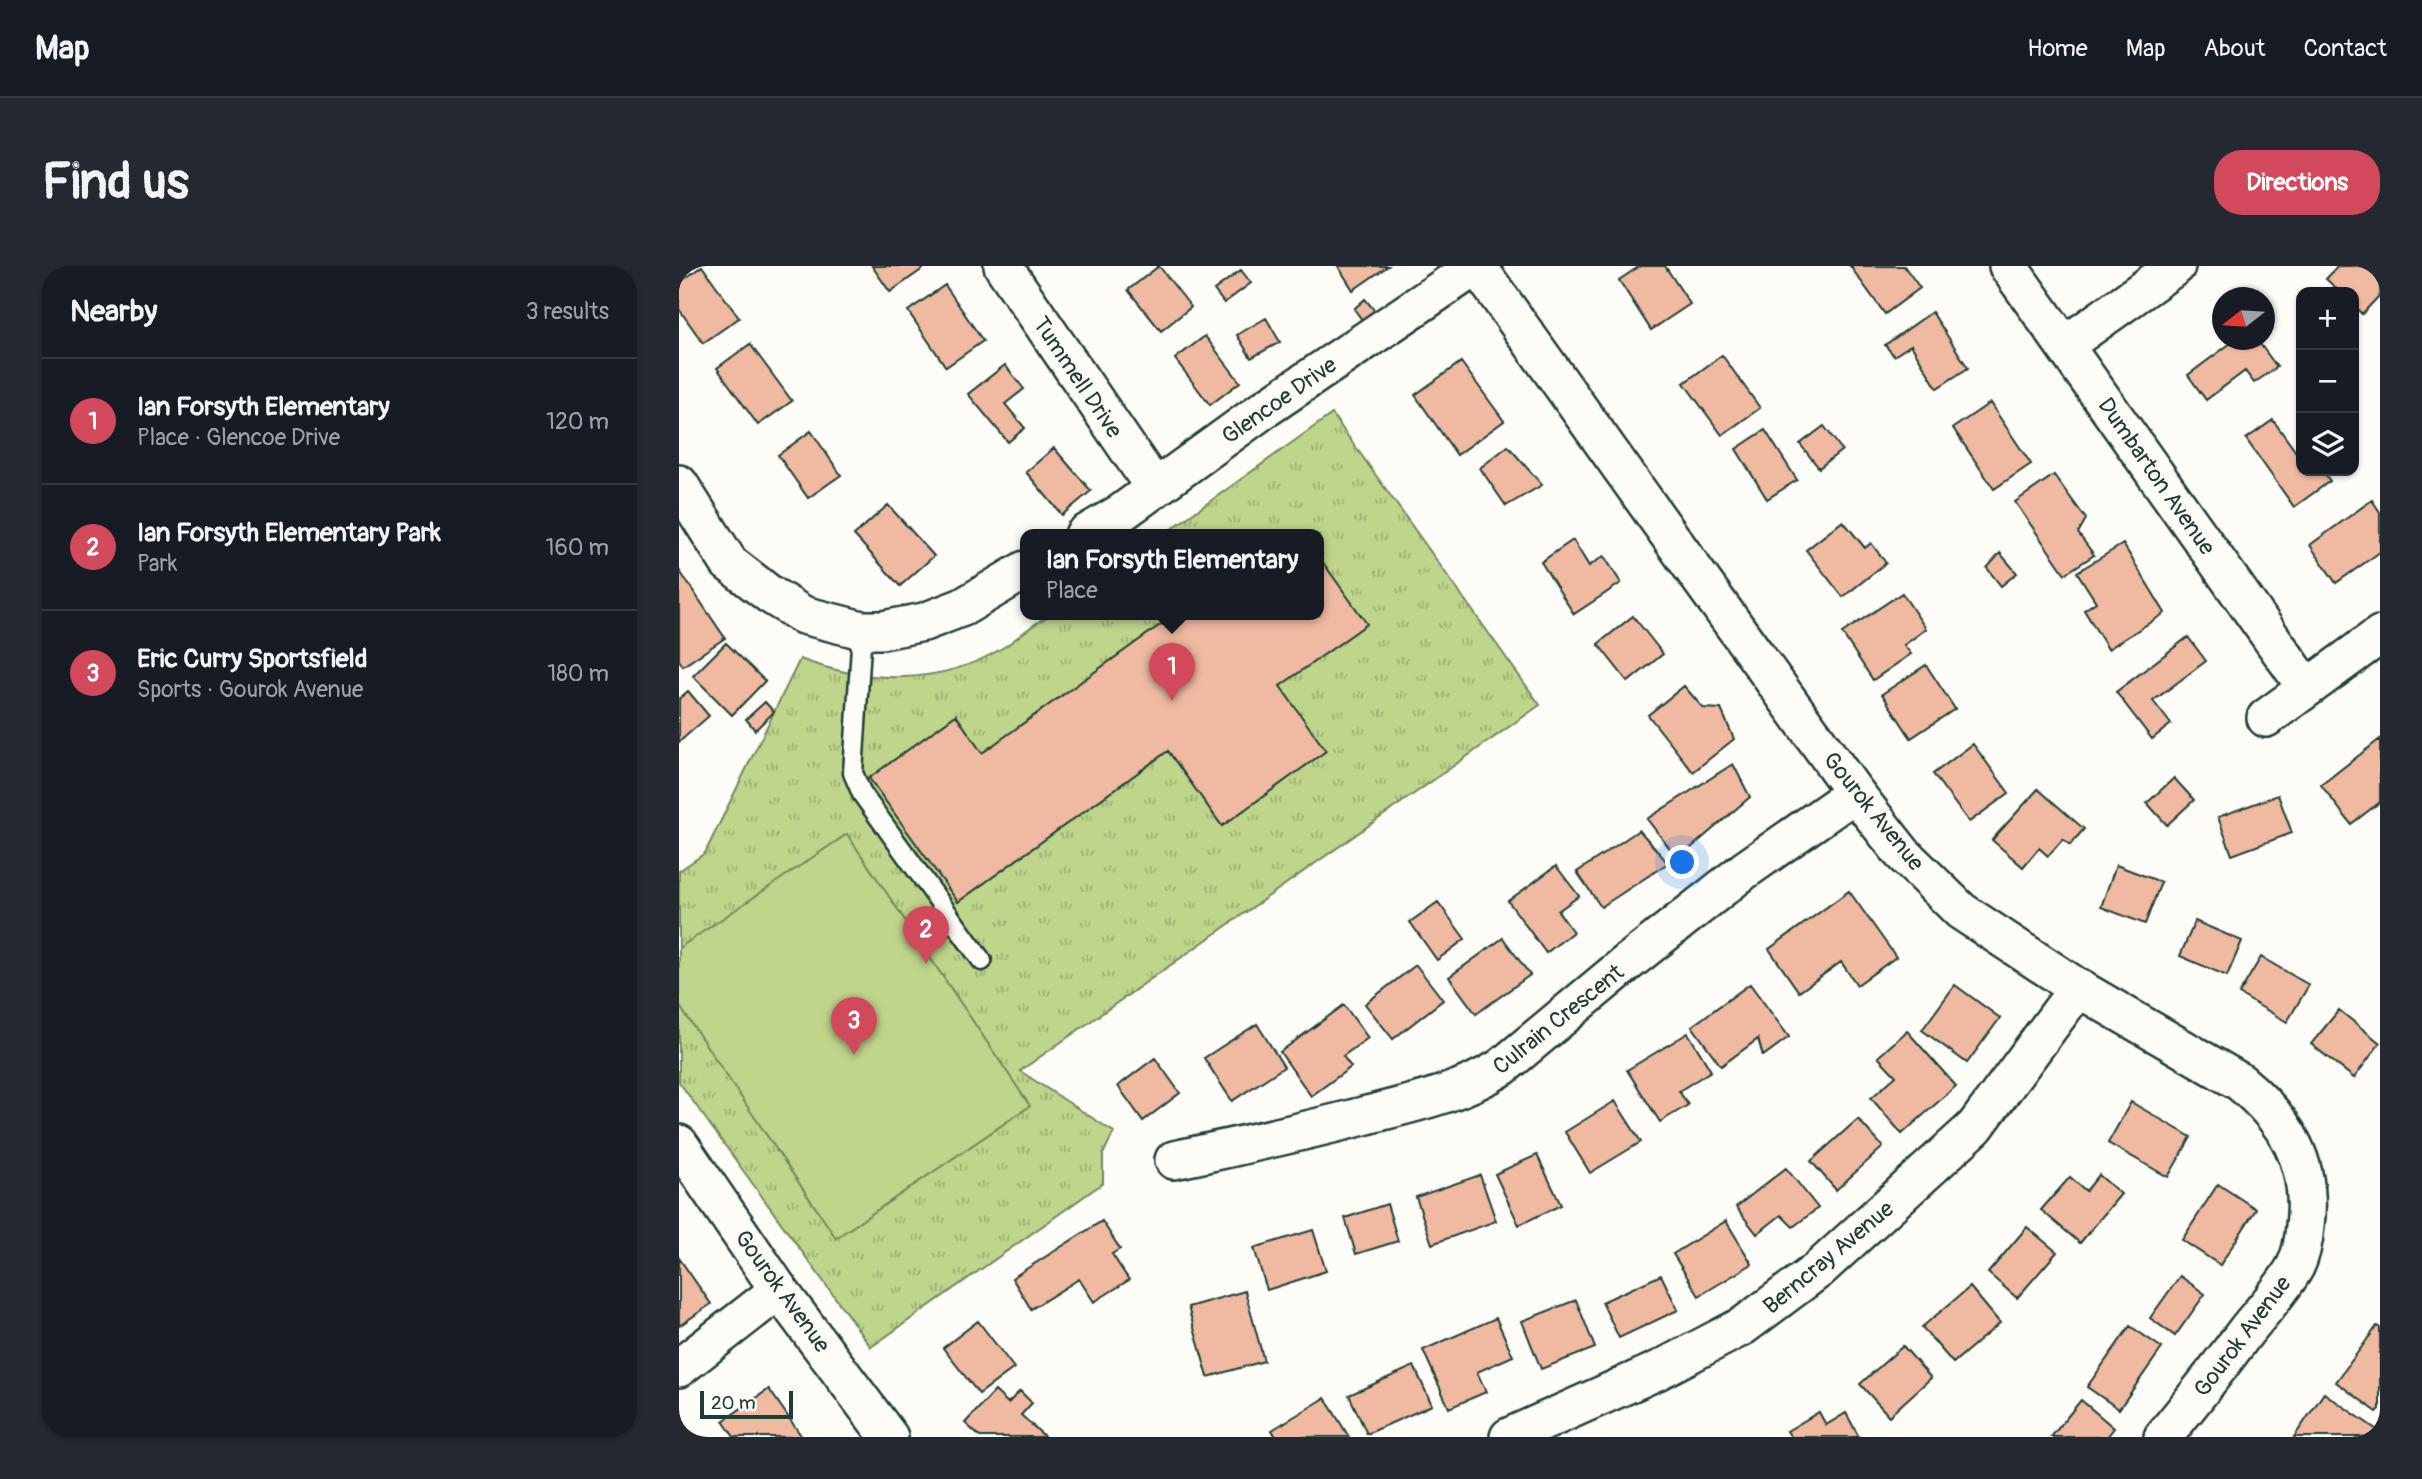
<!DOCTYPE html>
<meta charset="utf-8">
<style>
:root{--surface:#171b24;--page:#242831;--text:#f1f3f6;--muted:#9ea1a6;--line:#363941;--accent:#d1495b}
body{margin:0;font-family:Pangolin,sans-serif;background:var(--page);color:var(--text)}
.controls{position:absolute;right:21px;top:21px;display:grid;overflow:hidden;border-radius:14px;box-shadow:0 2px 5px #0004}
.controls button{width:63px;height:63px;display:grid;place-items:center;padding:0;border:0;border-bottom:2px solid var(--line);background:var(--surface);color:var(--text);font:35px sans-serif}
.compass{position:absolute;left:1533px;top:21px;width:63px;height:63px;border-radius:50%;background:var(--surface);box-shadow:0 2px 5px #0004;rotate:253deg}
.scale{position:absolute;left:21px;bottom:18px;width:93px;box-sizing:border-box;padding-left:7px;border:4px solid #1f3d34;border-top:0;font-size:19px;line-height:24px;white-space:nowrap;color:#1f3d34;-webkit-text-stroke:5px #fdfcf7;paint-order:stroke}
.you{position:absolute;left:1004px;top:597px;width:24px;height:24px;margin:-18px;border:5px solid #fff;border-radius:50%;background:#1a73e8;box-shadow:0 0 0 10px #1a73e833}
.badge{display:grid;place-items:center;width:46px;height:46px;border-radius:50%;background:var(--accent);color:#fff;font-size:23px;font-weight:700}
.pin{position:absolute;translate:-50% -58px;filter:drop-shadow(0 2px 4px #0008)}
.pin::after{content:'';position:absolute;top:37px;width:24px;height:21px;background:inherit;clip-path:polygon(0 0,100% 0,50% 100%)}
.popup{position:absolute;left:341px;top:263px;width:304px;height:91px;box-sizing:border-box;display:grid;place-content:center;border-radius:14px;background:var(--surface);filter:drop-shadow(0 2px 5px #0005);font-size:23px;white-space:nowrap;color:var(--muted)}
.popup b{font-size:26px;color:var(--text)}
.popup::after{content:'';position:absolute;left:50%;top:100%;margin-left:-14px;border:14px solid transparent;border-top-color:var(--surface)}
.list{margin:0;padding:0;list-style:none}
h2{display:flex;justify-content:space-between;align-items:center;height:91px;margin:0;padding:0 28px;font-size:30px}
h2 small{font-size:23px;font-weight:400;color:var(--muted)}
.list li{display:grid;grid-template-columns:46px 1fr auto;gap:21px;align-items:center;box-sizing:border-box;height:126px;padding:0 28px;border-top:2px solid var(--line)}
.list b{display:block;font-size:26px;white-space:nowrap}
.list p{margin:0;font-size:23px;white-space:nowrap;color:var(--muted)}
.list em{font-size:23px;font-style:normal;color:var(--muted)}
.icon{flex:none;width:38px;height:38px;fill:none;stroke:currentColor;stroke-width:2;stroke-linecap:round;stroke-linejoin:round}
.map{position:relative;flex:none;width:1701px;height:1171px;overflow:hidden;border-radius:28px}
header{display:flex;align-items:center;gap:42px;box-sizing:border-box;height:98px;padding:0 35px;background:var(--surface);border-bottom:2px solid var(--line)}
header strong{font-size:33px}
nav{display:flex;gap:38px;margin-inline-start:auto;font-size:24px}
.intro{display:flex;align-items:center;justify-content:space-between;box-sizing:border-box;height:168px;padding:0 42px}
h1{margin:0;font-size:49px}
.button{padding:18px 32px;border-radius:28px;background:var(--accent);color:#fff;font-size:24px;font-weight:700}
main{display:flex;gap:42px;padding:0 42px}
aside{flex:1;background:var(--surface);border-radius:28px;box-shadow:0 2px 5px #0004}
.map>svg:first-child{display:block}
</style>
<header>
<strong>Map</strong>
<nav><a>Home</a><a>Map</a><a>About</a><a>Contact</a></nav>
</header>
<div class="intro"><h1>Find us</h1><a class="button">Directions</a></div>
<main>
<aside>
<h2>Nearby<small>3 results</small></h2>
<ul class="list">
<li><span class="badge">1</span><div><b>Ian Forsyth Elementary</b><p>Place · Glencoe Drive</p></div><em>120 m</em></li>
<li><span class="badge">2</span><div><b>Ian Forsyth Elementary Park</b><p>Park</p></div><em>160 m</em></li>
<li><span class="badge">3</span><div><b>Eric Curry Sportsfield</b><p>Sports · Gourok Avenue</p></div><em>180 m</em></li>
</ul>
</aside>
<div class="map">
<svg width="1701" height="1171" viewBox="0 0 1701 1171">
<defs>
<pattern id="park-tufts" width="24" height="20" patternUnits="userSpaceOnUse" patternTransform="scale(1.75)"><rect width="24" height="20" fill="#bfd58b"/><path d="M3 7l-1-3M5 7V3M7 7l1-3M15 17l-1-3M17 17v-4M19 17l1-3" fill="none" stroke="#9bae72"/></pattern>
</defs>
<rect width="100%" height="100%" fill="#fdfcf7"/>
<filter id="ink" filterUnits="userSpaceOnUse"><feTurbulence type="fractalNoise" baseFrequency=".0143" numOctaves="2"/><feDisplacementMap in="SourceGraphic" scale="14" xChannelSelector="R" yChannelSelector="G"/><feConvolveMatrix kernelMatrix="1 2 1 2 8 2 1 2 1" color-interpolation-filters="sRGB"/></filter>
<g filter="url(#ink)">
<!-- park -->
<path fill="url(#park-tufts)" stroke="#6f8960" stroke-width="2" d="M653,148L861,439L341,805L435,866L424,888V917L192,1081L0,816V605L26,587L121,393C188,418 263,420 325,381C338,373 361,351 374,349C402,346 431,349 459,349C519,349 580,349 640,349V269H484Z"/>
<!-- pitch -->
<path fill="#bfd58b" stroke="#6f8960" stroke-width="2" d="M168,568L351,840L157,972L0,739V682Z"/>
<!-- building -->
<path fill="#efbaa1" stroke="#1f3d34" stroke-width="2" d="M23,0L60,52L24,77L0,43V17Z
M193,0H248L211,26Z
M480,0L512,41L482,65L449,24Z
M659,0H709L674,24Z
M961,0H986L1011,38L972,64L940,14Z
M1171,0H1225L1241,22L1206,48Z
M1659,0H1701V29L1683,48L1675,40V26H1661L1647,13Z
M562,4L572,17L545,37L535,24Z
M266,19L304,75L267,101L229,45Z
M686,33L696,45L684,55L675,43Z
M1253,46L1289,102L1258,122L1232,79L1215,90L1206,79Z
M587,52L601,76L572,92L558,69Z
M526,70L561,116L531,139L496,93Z
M1556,74H1578L1598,101L1575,117L1566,105L1527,134L1509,109Z
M71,78L113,135L79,159L38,102Z
M1043,89L1081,142L1043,169L1005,117Z
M782,96L825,155L778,189L736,129Z
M326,99L345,123L326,138L346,162L329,176L289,128Z
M1311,137L1352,198L1315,223L1274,162Z
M1594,154L1622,193V205H1644L1651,215L1615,241L1567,173Z
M1145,160L1163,184L1140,202L1121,178Z
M1086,164L1118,214L1088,233L1057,183Z
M132,165L162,209L129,232L99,189Z
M829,180L863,219L827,240L801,202Z
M375,182L412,225L383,249L347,206Z
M1375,209L1407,253L1399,267L1415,289L1386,308L1336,236Z
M1693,234L1701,246V286L1657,317L1631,279Z
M209,239L255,290L221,320L175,269Z
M1164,255L1186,282L1192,277L1207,297L1164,331L1127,284Z
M894,274L910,300L925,290L942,317L895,348L862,296Z
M1444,278L1486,347L1429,383L1405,344L1417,336L1398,306Z
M1321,287L1338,307L1322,320L1308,302Z
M640,291L688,358L601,420L647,485L543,560L489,485L279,636L190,512L277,449L303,487L495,349H640Z
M0,304L46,372L4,400L0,394Z
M1223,327L1247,363L1225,379L1232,388L1194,414L1163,367Z
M954,350L984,388L949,416L919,378Z
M1509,371L1527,395L1474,435L1492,458L1473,473L1437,426Z
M47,377L86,415L53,449L14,410Z
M1247,399L1276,443L1232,472L1203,428Z
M1005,420L1024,442L1042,443L1055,473L1014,506L969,449Z
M9,425L30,450L0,476V433Z
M86,436L95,446L76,464L67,453Z
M1701,473V536L1672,558L1642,519Z
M1294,478L1330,527L1290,556L1254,508Z
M1054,498L1071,531L999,593L968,553Z
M1495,512L1515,534L1488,559L1468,537Z
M1359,523L1405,563L1391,579L1384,573L1369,590L1360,582L1344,601L1313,574Z
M1599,529L1613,567L1553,589L1539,551Z
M960,564L989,597L922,641L898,606Z
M1437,599L1482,616L1466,658L1422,641Z
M877,600L900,630L879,645L894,666L867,687L829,635Z
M1170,625L1217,691L1178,719L1162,696L1120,726L1090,683Z
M759,636L786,673L758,694L731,656Z
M1516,655L1563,675L1548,710L1501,690Z
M824,672L851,709L797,748L770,711Z
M1582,691L1630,719L1608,756L1560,728Z
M737,699L764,734L714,773L686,738Z
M1071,718L1110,771L1084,790L1079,773L1042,800L1013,760Z
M1276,719L1321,752L1288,797L1243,764Z
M665,739L689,772L664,790L672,801L632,830L601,786Z
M1660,744L1701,777L1675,812L1632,778Z
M578,758L605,801L553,835L525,792Z
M1228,765L1277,820L1223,868L1192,832L1217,810L1199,791Z
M1009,767L1032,805L1000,825L1009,839L981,856L948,804Z
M476,792L501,827L464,855L439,820Z
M936,835L962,876L911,907L886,866Z
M1452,836L1512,871L1489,911L1429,877Z
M1179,853L1204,881L1157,924L1132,895Z
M858,889L882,939L840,959L816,908Z
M1107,902L1139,942L1114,961L1102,949L1078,968L1057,941Z
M801,909L817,955L753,978L737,931Z
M1420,909L1442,928L1401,977L1362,944L1391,911L1407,925Z
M1539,918L1577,943L1541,999L1503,974Z
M708,938L719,975L677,988L666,952Z
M423,955L441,983L433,988L450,1014L415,1036L400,1013L352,1043L333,1012Z
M1047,955L1073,998L1020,1030L994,988Z
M1348,961L1378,986L1338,1032L1309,1007Z
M634,964L647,1005L588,1024L575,982Z
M0,992L32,1038L0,1060Z
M982,1009L999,1044L940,1072L923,1036Z
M1501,1010L1526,1028L1496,1070L1471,1052Z
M1291,1021L1321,1057L1274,1097L1243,1061Z
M566,1025L585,1095L529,1111L509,1041Z
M897,1034L916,1082L862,1103L843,1055Z
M817,1052L834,1090L798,1106L807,1126L770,1142L744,1084Z
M299,1055L335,1102L300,1128L264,1082Z
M1451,1060L1483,1082L1440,1143L1408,1121Z
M1698,1060L1701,1062V1143L1698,1146L1657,1116Z
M1224,1080L1252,1112L1210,1150L1181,1118Z
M735,1100L753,1139L688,1168L670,1129Z
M90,1123L123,1171H55L44,1155Z
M316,1125L329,1137L341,1125L353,1137L342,1149L366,1171H301L286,1157Z
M1645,1127L1701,1166V1171H1615Z
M646,1132L670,1171H597L593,1164Z
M1402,1134L1435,1162L1428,1171H1372Z
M1140,1146L1147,1159L1167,1147L1180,1171H1112L1108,1165Z"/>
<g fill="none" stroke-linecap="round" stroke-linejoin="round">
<defs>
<path id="lane" d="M183,364L174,507L183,528L303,695"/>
<path id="street" d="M324,0L475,221
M798,0L1020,311L1176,527L1223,587L1282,645L1399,722L1561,816C1607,854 1634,897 1626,960C1625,973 1622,989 1616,1001C1603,1024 1583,1045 1567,1065C1540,1101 1513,1136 1484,1171
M1329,0L1627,421
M1386,79L1497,0
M0,218L50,297L90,328L124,349L183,364H204L245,356L284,341L346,304
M405,269L442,247L584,144L797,0
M1587,452L1701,369
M0,878L100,1024L210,1171
M495,894C560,880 624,866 688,849C735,837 782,827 823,801L948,697L1066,604L1176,527
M0,1102L100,1024
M830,1171L980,1104L1064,1060L1139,1004L1296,861L1399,722"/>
</defs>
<!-- lane casing -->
<use href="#lane" stroke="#1f3d34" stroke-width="23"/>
<!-- street casing -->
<use href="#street" stroke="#1f3d34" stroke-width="42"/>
<!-- lane -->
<use href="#lane" stroke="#fdfcf7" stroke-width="18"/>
<!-- street -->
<use href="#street" stroke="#fdfcf7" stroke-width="37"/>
</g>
</g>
<g text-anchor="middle" stroke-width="5" stroke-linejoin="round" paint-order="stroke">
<!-- street labels -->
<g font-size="23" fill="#1f3d34" stroke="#fdfcf7">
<text transform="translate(399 111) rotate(56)" y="8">Tummell Drive</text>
<text transform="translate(600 134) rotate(-35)" y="8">Glencoe Drive</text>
<text transform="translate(1478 210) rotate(55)" y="8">Dumbarton Avenue</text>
<text transform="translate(1195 545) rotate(51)" y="8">Gourok Avenue</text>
<text transform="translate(879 753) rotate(-39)" y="8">Culrain Crescent</text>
<text transform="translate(1149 991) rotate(-40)" y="8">Berncray Avenue</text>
<text transform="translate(104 1025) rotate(54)" y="8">Gourok Avenue</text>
<text transform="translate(1563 1070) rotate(-53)" y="8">Gourok Avenue</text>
</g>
</g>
</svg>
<div class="controls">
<button>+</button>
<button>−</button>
<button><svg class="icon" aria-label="layers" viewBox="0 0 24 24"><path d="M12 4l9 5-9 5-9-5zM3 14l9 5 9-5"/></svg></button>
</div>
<svg class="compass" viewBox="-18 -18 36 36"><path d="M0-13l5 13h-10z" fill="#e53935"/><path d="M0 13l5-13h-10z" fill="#9ea1a6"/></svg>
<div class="scale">20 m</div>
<div class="you"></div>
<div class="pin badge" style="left:493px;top:435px">1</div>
<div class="popup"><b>Ian Forsyth Elementary</b>Place</div>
<div class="pin badge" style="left:247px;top:698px">2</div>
<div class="pin badge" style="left:175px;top:789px">3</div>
</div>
</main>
